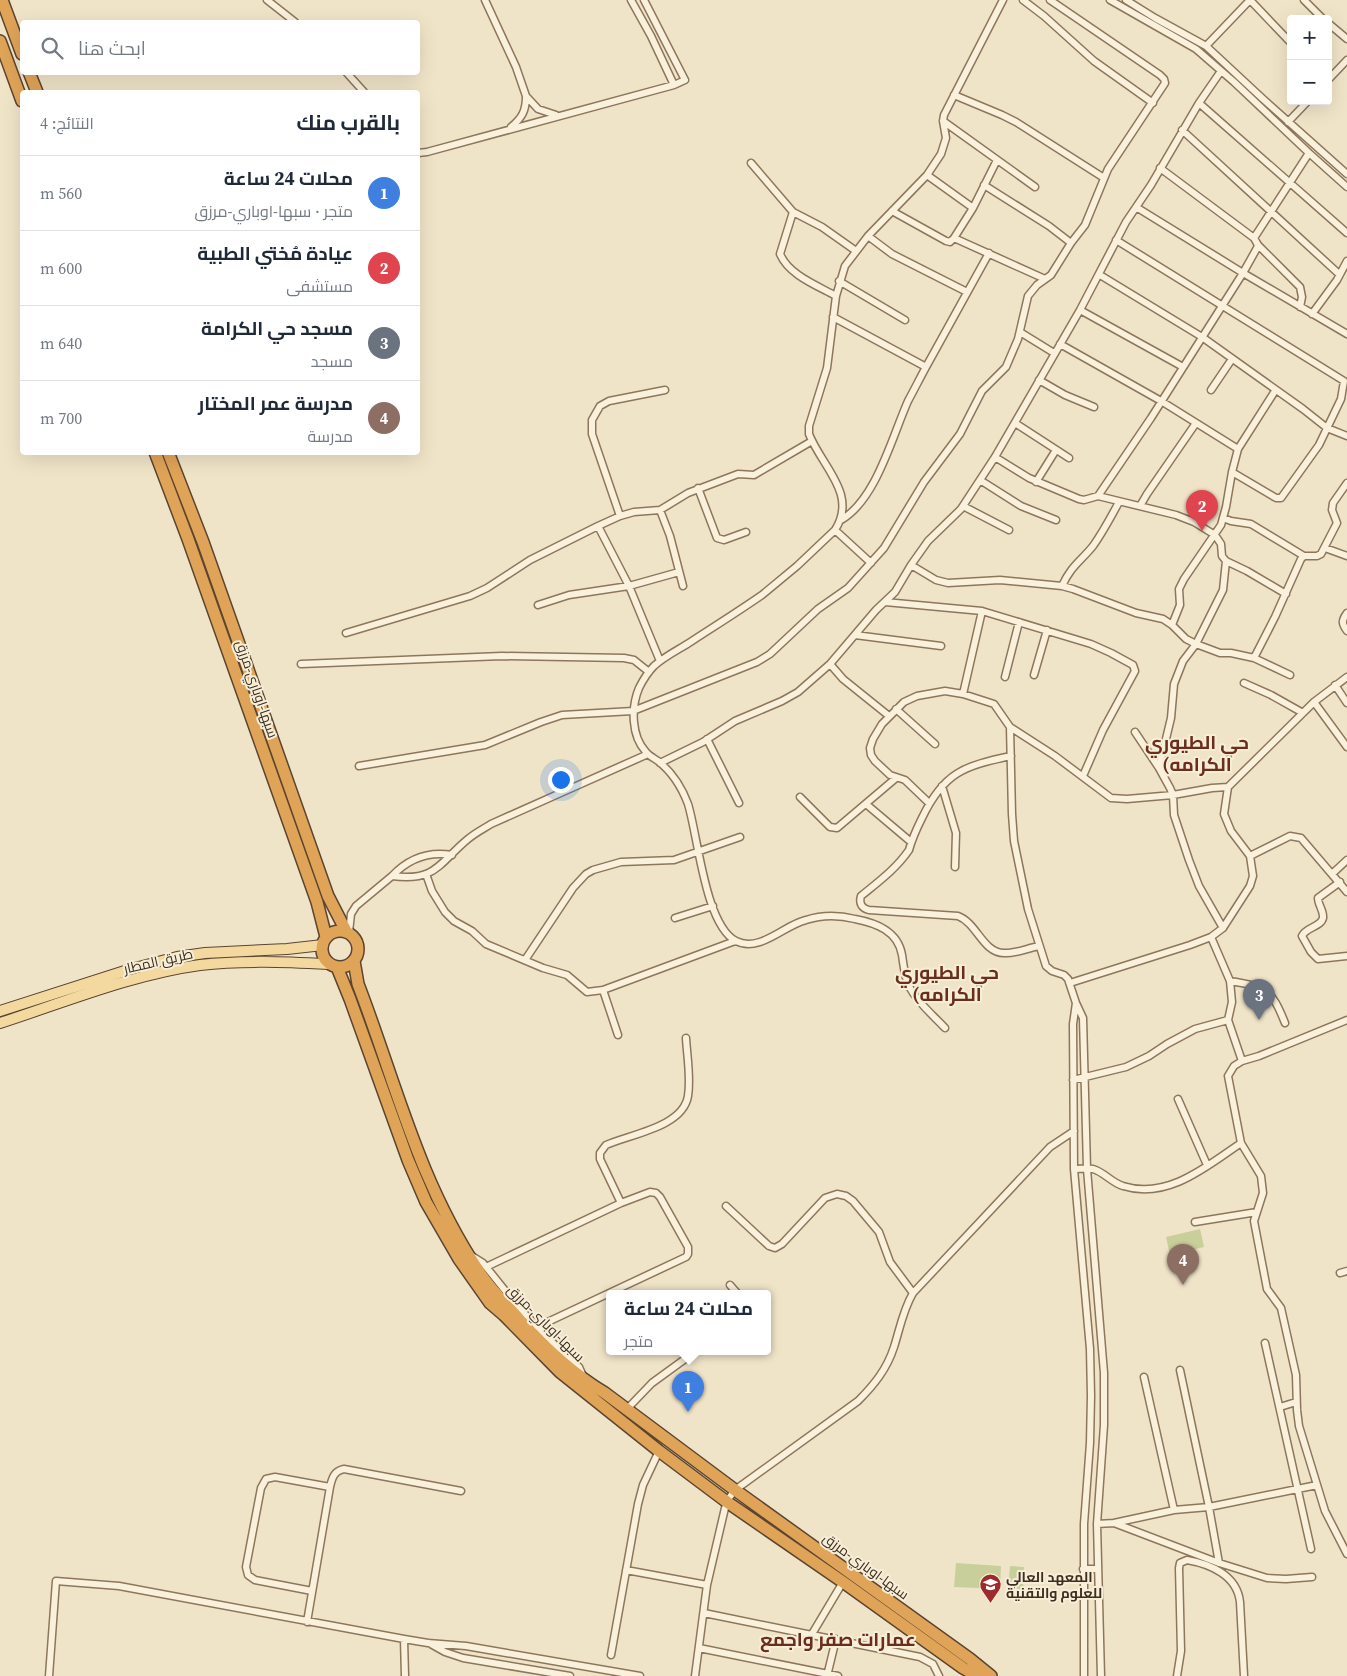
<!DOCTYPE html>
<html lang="ar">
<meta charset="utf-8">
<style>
:root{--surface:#fff;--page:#f2f2f3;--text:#1f2937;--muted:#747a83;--line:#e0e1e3;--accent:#2563eb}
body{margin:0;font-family:"Source Serif 4",Cairo,serif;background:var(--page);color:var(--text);direction:rtl}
.controls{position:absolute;right:15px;top:15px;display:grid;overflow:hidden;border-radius:5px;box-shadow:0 5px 20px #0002}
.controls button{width:45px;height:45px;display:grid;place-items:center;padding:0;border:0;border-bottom:1px solid var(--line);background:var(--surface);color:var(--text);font:25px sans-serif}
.you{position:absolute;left:560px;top:779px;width:18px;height:18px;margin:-12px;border:4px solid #fff;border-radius:50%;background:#1a73e8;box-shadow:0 0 0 8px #1a73e833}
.badge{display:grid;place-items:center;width:32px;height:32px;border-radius:50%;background:var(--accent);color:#fff;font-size:16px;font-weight:700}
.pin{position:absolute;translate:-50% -41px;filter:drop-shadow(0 1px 2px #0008)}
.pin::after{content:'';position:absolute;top:26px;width:18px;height:15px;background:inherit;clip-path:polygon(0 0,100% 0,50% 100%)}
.popup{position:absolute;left:606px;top:1290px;width:165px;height:65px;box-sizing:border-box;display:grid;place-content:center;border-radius:5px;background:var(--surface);filter:drop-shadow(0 1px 4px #0005);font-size:16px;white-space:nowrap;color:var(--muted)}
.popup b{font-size:19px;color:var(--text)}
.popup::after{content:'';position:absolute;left:50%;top:100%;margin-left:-10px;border:10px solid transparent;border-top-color:var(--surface)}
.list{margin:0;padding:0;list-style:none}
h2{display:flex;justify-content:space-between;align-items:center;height:65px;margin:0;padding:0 20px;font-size:21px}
h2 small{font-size:16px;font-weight:400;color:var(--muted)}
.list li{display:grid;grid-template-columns:32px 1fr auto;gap:15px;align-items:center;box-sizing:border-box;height:75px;padding:0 20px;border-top:1px solid var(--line)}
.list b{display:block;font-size:19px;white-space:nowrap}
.list p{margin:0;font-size:16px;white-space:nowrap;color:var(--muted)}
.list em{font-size:16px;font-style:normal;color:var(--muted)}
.icon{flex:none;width:28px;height:28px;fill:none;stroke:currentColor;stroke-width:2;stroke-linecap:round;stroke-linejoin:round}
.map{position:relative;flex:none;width:1347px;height:1676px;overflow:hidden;direction:ltr}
.search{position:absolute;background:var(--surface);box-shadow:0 5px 20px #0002;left:20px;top:20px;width:400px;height:55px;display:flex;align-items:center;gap:12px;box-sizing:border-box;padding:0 18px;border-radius:5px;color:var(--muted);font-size:19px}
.panel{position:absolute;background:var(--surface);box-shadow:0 5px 20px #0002;left:20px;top:90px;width:400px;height:365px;border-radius:5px;direction:rtl}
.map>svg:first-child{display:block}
</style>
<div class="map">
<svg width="1347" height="1676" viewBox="0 0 1347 1676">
<rect width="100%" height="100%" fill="#f0e4c8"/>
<!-- garden -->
<path fill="#c9cf9b" d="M1200,1229L1204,1247L1170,1255L1166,1237Z
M956,1563L1001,1566L1000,1589L954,1587Z
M1010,1566L1024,1567L1023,1591H1008Z"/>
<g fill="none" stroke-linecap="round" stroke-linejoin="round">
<defs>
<path id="street" d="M267,0L295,22
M485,0L516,67L526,96L538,109L556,115
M631,0L651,36L674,85
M1023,0L1044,16L1094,61L1153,103
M1110,0L1196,49L1234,82L1309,153L1347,187
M1126,0L1155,18L1206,46L1263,99L1347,174
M1250,0L1291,43
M1304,0L1323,19
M1328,23L1347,39
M1206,46L1250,0
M346,72L364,92
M1328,80L1347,60
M954,95L1002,115L1016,122L1104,178
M1199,103L1347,233
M943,121L1035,187
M1288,122L1308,101
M511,127C522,118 526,111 526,96
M1182,130L1339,274
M418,153L427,152L674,85L685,80L644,0
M751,163L793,212L780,254C789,275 816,285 836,296
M1160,168L1254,238
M927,175L973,208L954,238L1045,279
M984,185L1049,226L1071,243
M1136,207L1243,273L1347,334
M973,208L997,160
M892,211L946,241L950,242L954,238
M793,212L822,227L856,251
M868,236L892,254L967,292
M1116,240L1344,381L1341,399L1319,445L1281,498H1276L1232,472
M1258,245L1300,287L1302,297L1300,307
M1100,275L1202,337L1303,409L1327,428L1347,436
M839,281L905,320
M1080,310L1183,367
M1312,314L1337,280L1347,261
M833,317L926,367L989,253
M1020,332L1054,353
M1060,344L1161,401L1238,449
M1039,380L1065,395L1094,407
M1211,390L1232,359
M1015,423L1069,458
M995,457L1029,478L1079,499L1084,500L1098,496L1176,515L1194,522L1215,535L1221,544L1222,556L1226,561L1247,571L1286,594
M980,480L1021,506L1056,520
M1036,482L1056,450
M698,488L717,538L724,540L746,532
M1098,496L1151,418L1243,273L1257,248L1258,245L1254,238L1309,153
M963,506L1009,530
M1140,506L1147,494L1196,423
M660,510L670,536L683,586
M620,516L592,434V420L600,406L609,401L665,390
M1223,518L1231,521L1251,524L1304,556
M841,520C876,500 892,437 908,401C914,390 920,378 926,367
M598,526L629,586L660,661
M835,530L871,563
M1325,548L1347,556
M911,565L936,580L948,583L1000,580L1062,586L1073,589L1136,613L1163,619L1172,625L1186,639L1196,644L1220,653H1231L1254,658L1290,675
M1062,586C1071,566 1080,562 1093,546C1103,532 1111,517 1119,502
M885,602L982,611L1091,644L1111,653L1133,665L1135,671L1103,730L1083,776
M538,605L569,595L629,586L679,572
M1347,613C1341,621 1342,624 1347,631
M1172,625L1180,605L1179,589L1184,579L1221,525L1226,507L1232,472L1238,449L1275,391
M346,633L470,596L487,588L530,560L598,526L620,516L634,512L660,510L688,493L738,474L754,475L812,441
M855,635L941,646
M1254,658L1275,617L1301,559L1304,556H1317L1321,554L1337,523L1332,510L1333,503L1347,483
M301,664L502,656L624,658L634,660L649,672
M830,664L843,679L889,716
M1034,675L1047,630
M1005,677L1019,622
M1244,683L1271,695L1303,713
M1335,685L1347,703
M963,694L982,611
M1314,702L1347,747
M896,709L935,744
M1010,727L1012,814L1014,841L1028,909L1046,966L1052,971L1064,975L1068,979L1076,1003L1083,1018L1087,1169L1104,1373V1425L1097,1524L1101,1676
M1135,732L1159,768L1170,788L1173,795L1174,815L1189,860L1199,886L1223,928
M707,739L739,803
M1011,756C964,766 944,772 922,818C917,828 912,839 909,850C896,869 878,882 861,896C859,903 861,908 869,910L958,916C977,923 983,953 1004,953C1015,954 1028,948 1039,946
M660,763L703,742L735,721L782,701L798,692L830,664L876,610L895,592L911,565L928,541L961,509L995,457L1080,310L1126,222L1151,185L1199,103L1221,71
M359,766L485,745L541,722L562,715L633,711L757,662L770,654L818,609L848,588L884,548L924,482L960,434L982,391L1006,367L1018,339L1028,296L1037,285L1051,275L1071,243L1085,225L1108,169L1165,83L1164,79L1160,75L1050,0
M1159,768L1171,718L1174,684L1183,661L1196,644L1223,590L1226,561
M942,786L956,833L955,867
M800,797L830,827L837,828L896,778
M929,803L905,780L890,775L875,761L871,755L870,748L873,739L882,724L904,702L917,696L945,691L963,694L994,704L1010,727L1055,756L1111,798L1127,799L1173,795L1212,788L1228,787
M866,804L911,842
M1250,856L1290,836L1301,838L1347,892
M1333,873L1347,860
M426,874L432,891L445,912L454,921L472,931L486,944L543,968L567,975L587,992L603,990L735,941
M392,876C409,858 428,851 452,855
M1340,882L1318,898C1318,905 1324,911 1323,918C1321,927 1306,927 1302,936L1311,952L1318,959L1347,956
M675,918L713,906
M349,932L351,914L356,906L392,876C436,882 439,863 468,839C475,833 483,829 491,824L648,754
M1211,937L1230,981L1232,1002L1228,1020L1242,1061
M525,960L573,888L586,874L593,870L621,862L674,860L740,837
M1230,981C1266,987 1271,988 1285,1023
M1070,983L1190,945L1211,937L1223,928L1250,886L1253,876L1250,856L1231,831L1224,814L1228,787L1314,702L1347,677
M603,990L618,1035
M1076,1003L1073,1024L1074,1169L1090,1349L1091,1396L1090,1443L1084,1524V1676
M1347,1020L1259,1056L1242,1061L1234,1066L1228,1076L1241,1143L1261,1176L1263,1193L1254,1221L1267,1289L1281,1308L1296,1375L1297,1410L1299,1426L1325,1511L1347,1554
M945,1028C933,1015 918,1003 910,988C904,977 904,967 902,955C898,931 876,923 855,919C839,915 821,915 806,920C784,925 760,953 736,941C705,925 698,836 688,804C682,788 672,772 658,761C654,758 649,756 646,752C631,736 631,707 639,688C643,680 648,672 654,666C665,656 680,649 692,641C715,626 739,611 762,595L797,566L835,530C858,494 822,467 809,434V426L827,368L836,296L845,266L868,236L927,175L941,154L946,138L943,121L944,115L1003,0
M1073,1080L1126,1067L1149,1056L1167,1044L1195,1029L1228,1020
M1178,1099L1207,1165
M1074,1169C1080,1169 1088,1168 1093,1169C1104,1172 1112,1183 1123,1186C1168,1200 1207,1166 1241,1143
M621,1203L600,1159V1153L606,1145C631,1134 683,1127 688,1096C691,1078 687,1056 686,1038
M726,1206L769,1246L775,1248L782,1244L825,1198L837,1194L846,1196L853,1201L879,1232L890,1262L913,1293
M1195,1222L1257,1212
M472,1256L483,1263L519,1308L558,1348L579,1367L583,1376
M486,1267L621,1203L650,1192L656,1193L660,1197L688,1247V1254L686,1257L537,1327
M1340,1273L1347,1271
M730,1285L737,1293
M1265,1343L1311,1549
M1180,1370L1209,1507L1219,1563
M1144,1377L1174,1510
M1280,1407L1296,1402
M627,1409L652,1383L696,1351
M1114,1523L1174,1510L1209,1507L1317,1485
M1097,1524L1114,1523L1219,1563L1267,1578L1286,1579L1312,1577
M1083,1569H1098
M626,1570L707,1585
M312,1591L255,1580L248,1575L246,1567L261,1488L266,1479L275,1477L330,1487
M704,1613L920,1657L933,1664L939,1676
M307,1622L330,1487C332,1478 334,1471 344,1469L461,1491
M812,1634L843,1582
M404,1639L405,1676
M429,1643L445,1652L463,1658L570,1676
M699,1648L838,1676
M611,1655L638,1504L643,1485L659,1451
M49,1676L56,1581L119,1586L404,1639L428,1643L466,1646L640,1676
M695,1676L707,1585L725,1508L729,1498L735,1490L858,1401C874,1385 887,1369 894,1347C900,1328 903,1310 913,1293L1050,1147L1074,1131
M827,1676L836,1639
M1177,1676L1181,1651L1179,1568L1180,1563L1187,1560C1210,1564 1237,1575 1240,1602L1244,1676"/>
<path id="primary" d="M0,1011L131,969L177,957L205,953L287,949L323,945
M0,1023C65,1002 133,974 200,965C243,960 286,962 329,964"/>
<path id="highway" d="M2,0L22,54
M0,41L22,101
M29,72L37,92
M155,452L188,539L317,902L326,937
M168,452L203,542L328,896L346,931
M322 949a18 18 0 1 1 36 0a18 18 0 1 1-36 0Z
M354,961L358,984C396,1083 418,1180 478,1270C489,1288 505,1303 519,1319C545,1348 572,1373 605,1393L735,1490L970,1659L991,1676
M337,967L350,999L408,1160L426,1202L459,1259L490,1303L504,1315L560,1372L659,1451L727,1502L843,1582L963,1668L977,1676"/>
</defs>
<!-- street casing -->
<use href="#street" stroke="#8d765c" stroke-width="9"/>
<!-- primary casing -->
<use href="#primary" stroke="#5b4430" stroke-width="12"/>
<!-- highway casing -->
<use href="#highway" stroke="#5b4430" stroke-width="14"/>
<!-- street -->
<use href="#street" stroke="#faf1dc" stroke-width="6"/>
<!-- primary -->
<use href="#primary" stroke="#f3d9a0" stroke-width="10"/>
<!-- highway -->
<use href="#highway" stroke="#e0a458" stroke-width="11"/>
</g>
<!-- icons -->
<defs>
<symbol id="university-pin" viewBox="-11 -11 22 30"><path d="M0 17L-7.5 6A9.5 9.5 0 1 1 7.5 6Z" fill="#9e2a2b" stroke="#f7eed8"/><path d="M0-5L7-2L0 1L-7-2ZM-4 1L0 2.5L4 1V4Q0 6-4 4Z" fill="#fff"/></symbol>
</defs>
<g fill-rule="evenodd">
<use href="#university-pin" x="978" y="1572" width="25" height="34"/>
</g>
<g text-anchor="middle" stroke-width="4" stroke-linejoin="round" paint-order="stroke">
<!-- street labels -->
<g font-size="14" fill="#3d2e20" stroke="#f7eed8">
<text transform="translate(257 689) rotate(71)" y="5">سبها-اوباري-مرزق</text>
<text transform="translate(158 961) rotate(-13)" y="5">طريق المطار</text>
<text transform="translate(546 1323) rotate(45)" y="5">سبها-اوباري-مرزق</text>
<text transform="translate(866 1566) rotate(36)" y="5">سبها-اوباري-مرزق</text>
</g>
<!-- poi labels -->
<g font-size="14" font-weight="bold" fill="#3d2e20" stroke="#f7eed8" text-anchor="start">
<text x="1006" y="1582">المعهد العالي<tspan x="1006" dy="16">للعلوم والتقنية</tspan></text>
</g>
<!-- district labels -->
<g font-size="19" font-weight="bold" fill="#6b2e1e" stroke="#f7eed8">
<text x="1197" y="749">حي الطيوري<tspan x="1197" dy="22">(الكرامه</tspan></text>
<text x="947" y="979">حي الطيوري<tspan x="947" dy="22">(الكرامه</tspan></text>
<text x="838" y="1646">عمارات صفر واجمع</text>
</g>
</g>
</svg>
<div class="controls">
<button>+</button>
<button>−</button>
</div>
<div class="you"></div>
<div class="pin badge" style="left:688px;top:1412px;background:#3f7fe0">1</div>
<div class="popup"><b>محلات 24 ساعة</b>متجر</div>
<div class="pin badge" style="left:1202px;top:531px;background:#e0444e">2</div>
<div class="pin badge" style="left:1259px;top:1020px;background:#6b7280">3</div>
<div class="pin badge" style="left:1183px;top:1285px;background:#8d6e63">4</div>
<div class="search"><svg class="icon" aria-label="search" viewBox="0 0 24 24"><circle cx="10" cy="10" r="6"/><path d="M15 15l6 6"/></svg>ابحث هنا</div>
<section class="panel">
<h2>بالقرب منك<small>النتائج: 4</small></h2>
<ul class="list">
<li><span class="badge" style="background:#3f7fe0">1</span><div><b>محلات 24 ساعة</b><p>متجر · سبها-اوباري-مرزق</p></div><em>560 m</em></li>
<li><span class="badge" style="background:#e0444e">2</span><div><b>عيادة مُختي الطبية</b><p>مستشفى</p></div><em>600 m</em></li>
<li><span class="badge" style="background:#6b7280">3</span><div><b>مسجد حي الكرامة</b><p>مسجد</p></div><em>640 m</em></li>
<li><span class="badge" style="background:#8d6e63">4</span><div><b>مدرسة عمر المختار</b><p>مدرسة</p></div><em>700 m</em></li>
</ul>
</section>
</div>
